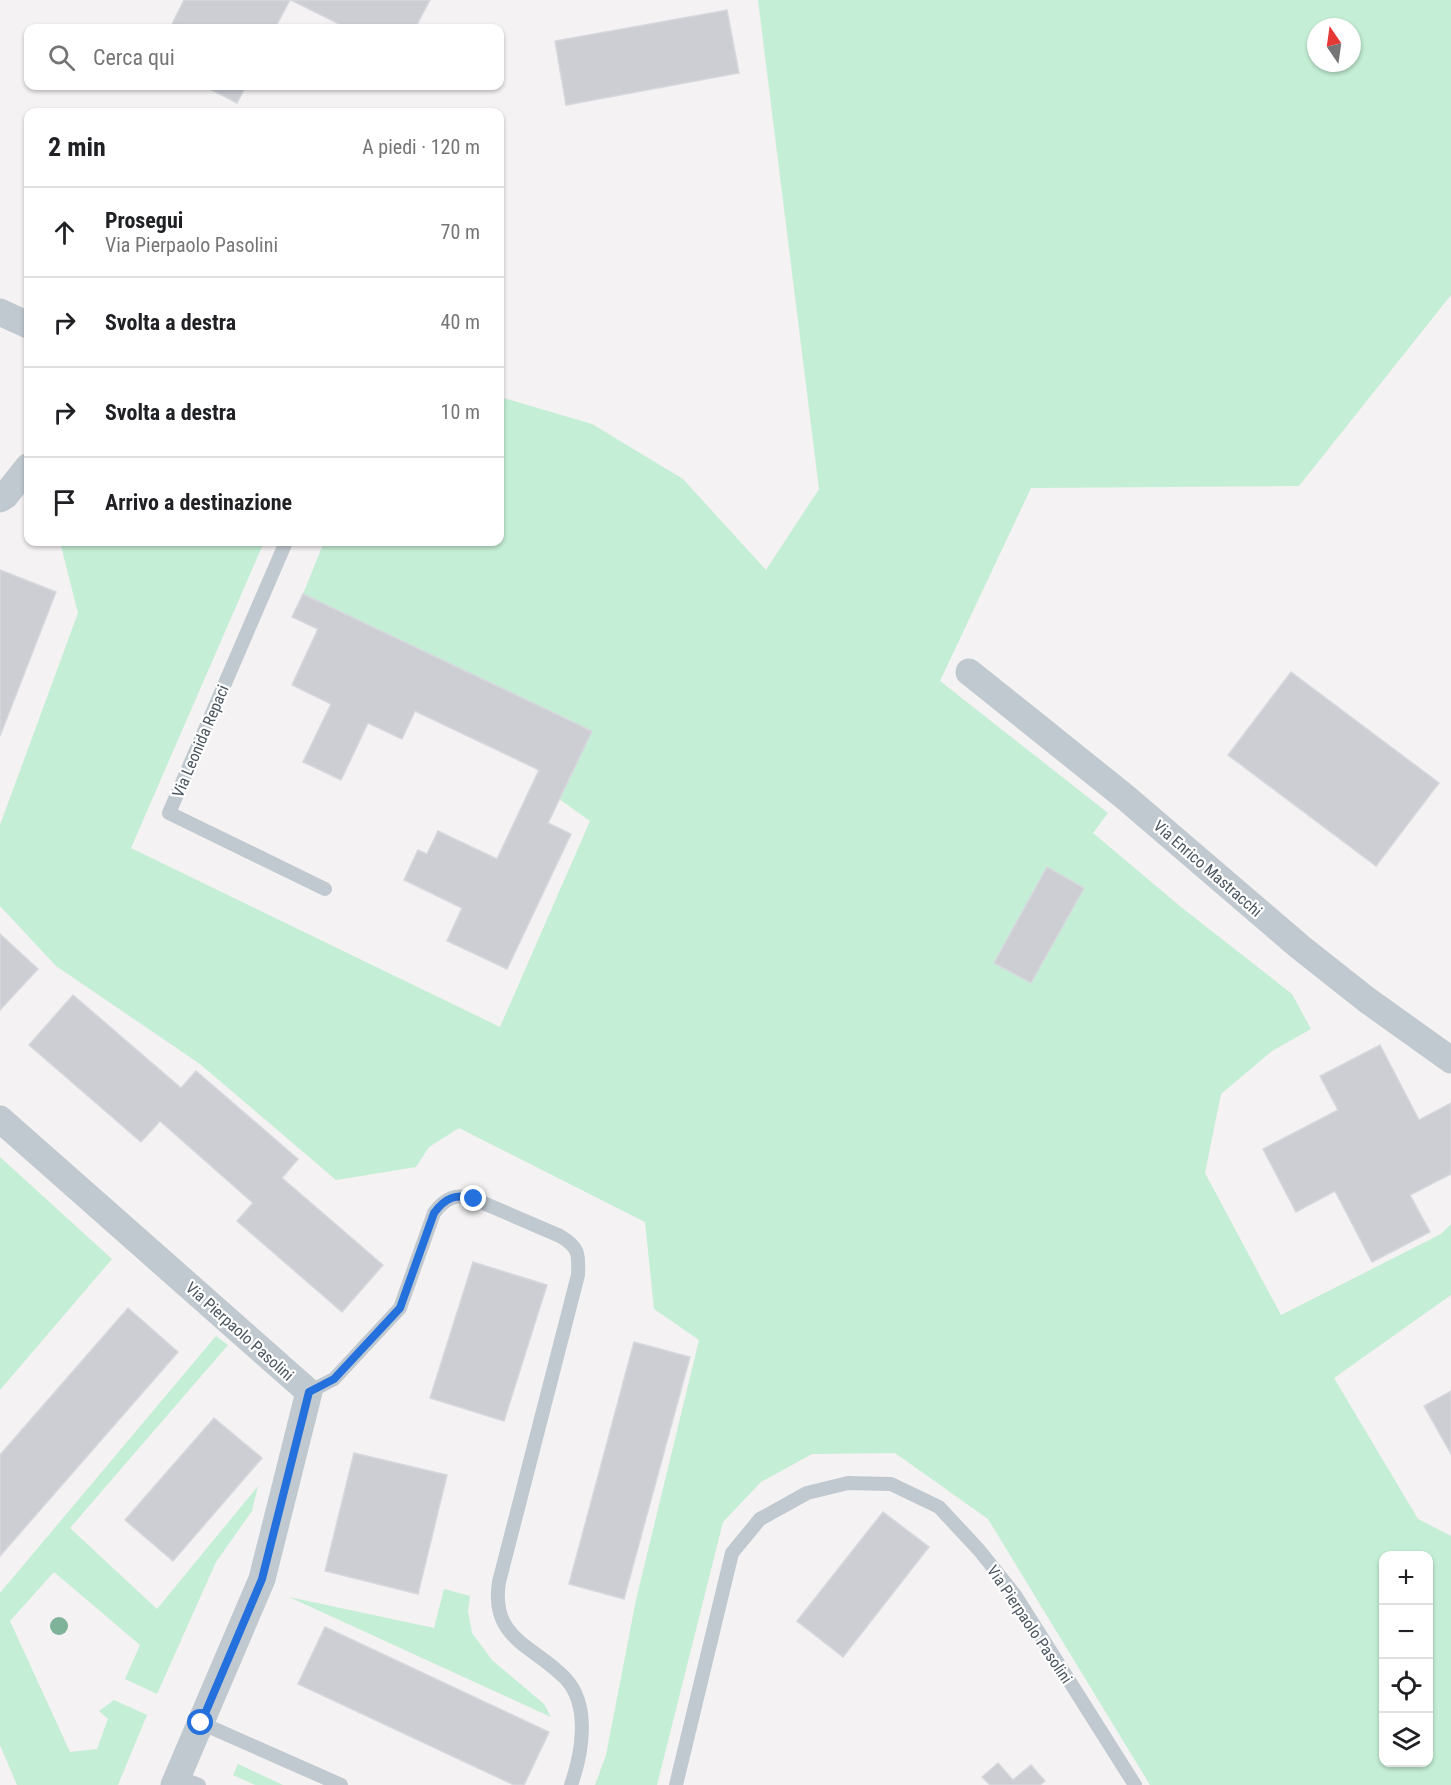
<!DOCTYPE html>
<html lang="it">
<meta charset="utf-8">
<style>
:root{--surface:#fff;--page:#f2f2f2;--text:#202124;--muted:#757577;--line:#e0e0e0}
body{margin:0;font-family:"Roboto Condensed",sans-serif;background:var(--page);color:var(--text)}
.controls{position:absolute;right:18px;bottom:18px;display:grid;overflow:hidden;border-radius:12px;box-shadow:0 2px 4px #0004}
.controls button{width:54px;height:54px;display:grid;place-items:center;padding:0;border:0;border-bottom:2px solid var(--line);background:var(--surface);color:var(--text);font:30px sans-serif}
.compass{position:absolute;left:1307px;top:18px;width:54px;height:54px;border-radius:50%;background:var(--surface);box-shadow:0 2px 4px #0004;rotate:347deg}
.stop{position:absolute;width:18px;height:18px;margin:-14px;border:4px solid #2470dc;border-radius:50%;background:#fff}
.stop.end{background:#2470dc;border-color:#fff;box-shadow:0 2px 6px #0008}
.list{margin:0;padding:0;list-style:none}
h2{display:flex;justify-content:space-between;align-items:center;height:78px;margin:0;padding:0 24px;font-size:26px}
h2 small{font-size:20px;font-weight:400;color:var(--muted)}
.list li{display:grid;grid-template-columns:39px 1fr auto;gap:18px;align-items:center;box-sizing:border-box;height:90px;padding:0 24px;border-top:2px solid var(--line)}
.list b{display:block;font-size:22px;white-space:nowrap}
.list p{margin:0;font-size:20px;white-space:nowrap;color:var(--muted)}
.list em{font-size:20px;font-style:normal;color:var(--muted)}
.icon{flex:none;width:33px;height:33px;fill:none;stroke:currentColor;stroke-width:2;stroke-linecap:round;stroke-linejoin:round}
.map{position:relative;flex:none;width:1451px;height:1785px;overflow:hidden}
.search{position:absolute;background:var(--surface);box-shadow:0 2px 4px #0004;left:24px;top:24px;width:480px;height:66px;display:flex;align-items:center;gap:15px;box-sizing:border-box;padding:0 21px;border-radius:12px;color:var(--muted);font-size:22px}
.panel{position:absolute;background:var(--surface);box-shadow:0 2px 4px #0004;left:24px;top:108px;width:480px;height:438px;border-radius:12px}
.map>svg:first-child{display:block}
</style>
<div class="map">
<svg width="1451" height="1785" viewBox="0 0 1451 1785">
<rect width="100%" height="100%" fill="#f4f2f2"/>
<!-- green -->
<path fill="#c4eed5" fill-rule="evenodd" d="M758,0H1451V295L1299,486L1031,488L940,681L1108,813L1093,833L1181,907L1292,994L1311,1029L1272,1051L1221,1094L1205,1173L1281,1315L1441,1234L1451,1224V1295L1334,1378L1418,1519L1451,1536V1785H1150L988,1519L895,1453L812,1454L761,1482L723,1522L657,1785H595L606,1755L636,1600L699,1340L654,1309L645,1222L459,1128L429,1147L416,1167L336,1180L200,1064L56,966L0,906V825L78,613L60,542H264L131,848L500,1027L590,821L559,799L591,732L303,594L324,542H500V397L592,424L683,479L766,570L819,489ZM1316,27H1352V63H1316ZM1384,1556H1428V1762H1384Z
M0,1157L112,1259L0,1390Z
M216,1336L228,1345L70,1528L157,1609L258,1486L252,1511L216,1562L157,1694L125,1679L140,1645L54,1572L10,1621L70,1752L97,1749L108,1719L99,1711L114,1700L147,1715L118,1785H17L0,1745V1593Z
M444,1589L470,1596L468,1611L472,1633L492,1660L544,1704L551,1717L289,1597L434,1628Z
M238,1764L283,1785H255L233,1775Z"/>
<!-- building -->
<path fill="#ccced4" stroke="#d6d8dd" stroke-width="1.5" d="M184,0H290L275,28H170Z
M291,0H430L415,28H347Z
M727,10L739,73L566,105L555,41Z
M204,86H246L237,103Z
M0,570L56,592L0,736Z
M303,594L592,731L548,823L571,834L507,969L447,941L462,908L404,880L418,850L427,854L438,831L497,859L539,770L415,711L402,739L368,723L341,780L303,762L331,704L292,685L318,629L292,617Z
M1291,672L1439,783L1376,866L1228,755Z
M1047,867L1084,888L1031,983L994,963Z
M0,934L38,969L0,1010Z
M73,995L181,1088L196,1071L298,1159L282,1178L383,1265L342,1312L237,1221L253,1203L160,1121L141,1142L29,1045Z
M1380,1045L1419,1120L1451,1103V1174L1410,1195L1430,1232L1372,1262L1335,1191L1296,1212L1263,1149L1338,1110L1320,1076Z
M473,1262L547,1285L504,1421L430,1398Z
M128,1308L178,1352L0,1556V1455Z
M634,1342L690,1357L624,1599L569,1584Z
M1451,1391V1454L1424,1406Z
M214,1418L262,1458L173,1561L125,1520Z
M354,1453L447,1475L418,1594L325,1571Z
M883,1512L929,1547L843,1657L797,1621Z
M325,1627L549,1732L524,1785H514L298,1684Z
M998,1763L1013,1780L1031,1765L1045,1781L1040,1785H990L982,1777Z"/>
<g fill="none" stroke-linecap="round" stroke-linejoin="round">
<!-- service -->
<path stroke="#c1c9d0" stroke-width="14" d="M286,542L169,813L325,889
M309,1392L334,1379L400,1308L434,1213C445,1198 456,1193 474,1199L560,1236C579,1247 579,1254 578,1275L499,1582C490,1639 533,1645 565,1678C591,1705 582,1754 571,1785
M201,1723L341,1785
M178,1777L199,1785
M676,1785L732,1553L760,1519L807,1493L848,1483L891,1484L939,1507L979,1550L1015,1595L1135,1785"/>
<!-- minor -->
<path stroke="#c1c9d0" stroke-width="27" d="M0,312L28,325
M0,499L5,496L28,467
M969,672L1125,797L1300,947L1367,1000L1451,1060
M0,1119L309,1392L262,1579L174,1785"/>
</g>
<!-- trees -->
<circle fill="#7eb299" cx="59" cy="1626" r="9"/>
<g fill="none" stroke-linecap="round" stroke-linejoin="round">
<!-- route -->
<path stroke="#2470dc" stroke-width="8" d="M201,1723L262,1579L309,1392L334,1379L400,1308L434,1213C445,1198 456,1193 474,1199"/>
</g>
<g text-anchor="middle" stroke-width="4.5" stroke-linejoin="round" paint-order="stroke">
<!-- street labels -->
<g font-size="16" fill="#4b555f" stroke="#fff">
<text transform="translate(200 741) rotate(-67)" y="6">Via Leonida Repaci</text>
<text transform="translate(1208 868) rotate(41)" y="6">Via Enrico Mastracchi</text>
<text transform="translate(240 1331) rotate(42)" y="6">Via Pierpaolo Pasolini</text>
<text transform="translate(1030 1624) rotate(56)" y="6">Via Pierpaolo Pasolini</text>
</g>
</g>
</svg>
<div class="controls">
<button>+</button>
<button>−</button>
<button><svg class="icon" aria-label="locate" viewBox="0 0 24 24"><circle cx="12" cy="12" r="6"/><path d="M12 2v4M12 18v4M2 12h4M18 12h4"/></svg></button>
<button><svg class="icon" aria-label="layers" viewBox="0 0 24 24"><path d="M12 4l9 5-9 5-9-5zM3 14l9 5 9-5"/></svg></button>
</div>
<svg class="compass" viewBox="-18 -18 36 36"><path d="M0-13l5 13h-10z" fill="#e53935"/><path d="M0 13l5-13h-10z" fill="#757577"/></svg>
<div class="stop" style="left:201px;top:1723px"></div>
<div class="stop end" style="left:474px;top:1199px"></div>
<div class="search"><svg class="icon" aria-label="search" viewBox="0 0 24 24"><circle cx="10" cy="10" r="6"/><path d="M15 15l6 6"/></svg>Cerca qui</div>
<section class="panel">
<h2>2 min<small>A piedi · 120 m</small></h2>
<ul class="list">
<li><svg class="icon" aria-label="ahead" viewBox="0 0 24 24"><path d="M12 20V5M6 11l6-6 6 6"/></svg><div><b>Prosegui</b><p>Via Pierpaolo Pasolini</p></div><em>70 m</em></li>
<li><svg class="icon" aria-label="right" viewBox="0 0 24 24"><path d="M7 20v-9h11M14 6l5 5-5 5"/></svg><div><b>Svolta a destra</b></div><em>40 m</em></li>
<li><svg class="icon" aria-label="right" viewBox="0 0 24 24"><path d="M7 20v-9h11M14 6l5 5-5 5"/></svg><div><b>Svolta a destra</b></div><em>10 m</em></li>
<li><svg class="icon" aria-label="arrive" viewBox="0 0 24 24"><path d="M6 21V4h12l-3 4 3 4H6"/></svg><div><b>Arrivo a destinazione</b></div></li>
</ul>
</section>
</div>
